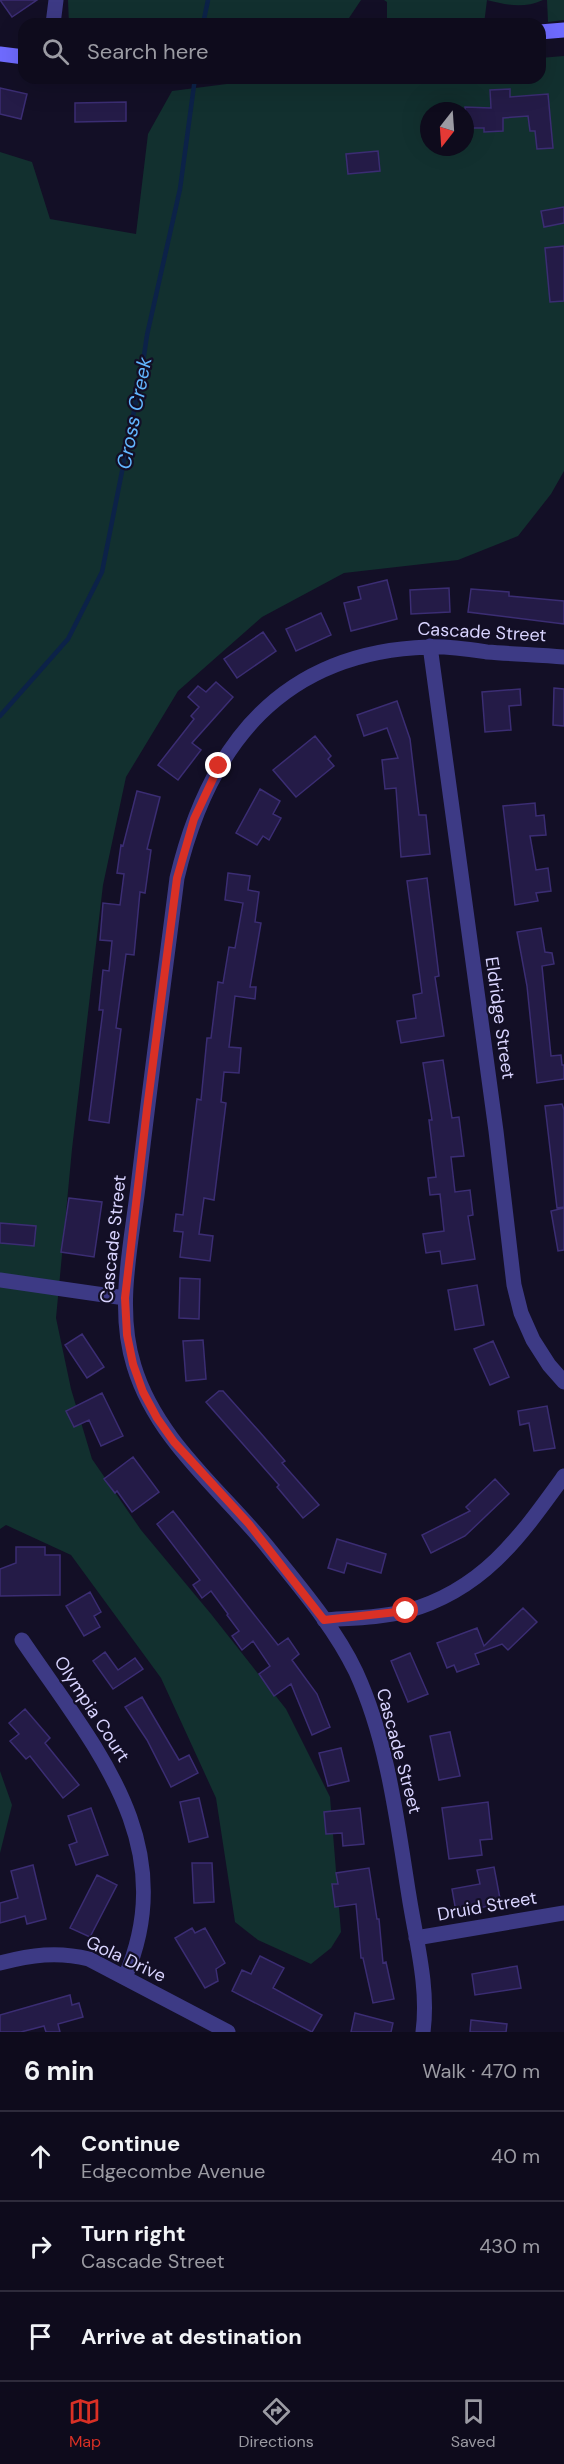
<!DOCTYPE html>
<meta charset="utf-8">
<style>
:root{--surface:#0e0b1c;--page:#171425;--text:#f1f3f6;--muted:#9b9ba3;--line:#2e2b3b;--accent:#d93025}
body{margin:0;font-family:"DM Sans",sans-serif;background:var(--page);color:var(--text)}
.compass{position:absolute;left:420px;top:102px;width:54px;height:54px;border-radius:50%;background:var(--surface);box-shadow:0 6px 24px #0002;rotate:197deg}
.stop{position:absolute;width:18px;height:18px;margin:-14px;border:4px solid #d93025;border-radius:50%;background:#fff}
.stop.end{background:#d93025;border-color:#fff;box-shadow:0 2px 6px #0008}
.list{margin:0;padding:0;list-style:none}
h2{display:flex;justify-content:space-between;align-items:center;height:78px;margin:0;padding:0 24px;font-size:26px}
h2 small{font-size:20px;font-weight:400;color:var(--muted)}
.list li{display:grid;grid-template-columns:39px 1fr auto;gap:18px;align-items:center;box-sizing:border-box;height:90px;padding:0 24px;border-top:2px solid var(--line)}
.list b{display:block;font-size:22px;white-space:nowrap}
.list p{margin:0;font-size:20px;white-space:nowrap;color:var(--muted)}
.list em{font-size:20px;font-style:normal;color:var(--muted)}
.icon{flex:none;width:33px;height:33px;fill:none;stroke:currentColor;stroke-width:2;stroke-linecap:round;stroke-linejoin:round}
.map{position:relative;flex:none;width:564px;height:2032px;overflow:hidden}
.search{position:absolute;background:var(--surface);box-shadow:0 6px 24px #0002;left:18px;right:18px;top:18px;height:66px;display:flex;align-items:center;gap:15px;box-sizing:border-box;padding:0 21px;border-radius:18px;color:var(--muted);font-size:22px}
.sheet{height:348px;background:var(--surface)}
nav{display:flex;justify-content:space-around;align-items:center;box-sizing:border-box;height:84px;border-top:2px solid var(--line);background:var(--surface);font-size:16px;color:var(--muted)}
nav a{display:grid;justify-items:center;gap:3px}
nav .on{color:var(--accent)}
.map>svg:first-child{display:block}
</style>
<div class="map">
<svg width="564" height="2032" viewBox="0 0 564 2032">
<rect width="100%" height="100%" fill="#130f26"/>
<!-- green -->
<path fill="#12302f" fill-rule="evenodd" d="M68,0H361L345,24H69Z
M384,0H487L484,24H387V2Z
M487,0H543C523,9 507,5 487,0Z
M547,0H564V20L548,22Z
M564,56V471L551,494L518,536L458,560L344,573L262,617L178,691L126,777L103,885L72,1149L56,1318L71,1389L92,1459L141,1530L211,1614L286,1709L330,1797L341,1932L331,1948L311,1964L258,1940L235,1922L216,1798L161,1678L71,1555L6,1525L0,1529V152L32,162L50,219L136,234L148,134L172,91L274,78H540V58ZM429,111H465V147H429Z
M0,1771L12,1805L0,1853Z"/>
<g fill="none" stroke-linecap="round" stroke-linejoin="round">
<!-- stream -->
<path stroke="#0c2248" stroke-width="4.5" d="M203,24L208,0
M0,716L68,639L102,572L141,376L147,335L180,189L195,78"/>
</g>
<!-- building -->
<path fill="#241b47" stroke="#3b2d73" stroke-width="1.5" d="M0,0H37L12,17Z
M0,88L27,94L21,119L0,114Z
M510,89V97L548,94L553,148L537,149L535,131H530L528,116L503,118V131L484,132V128H465V107L491,108L490,90Z
M126,102V121L75,122V103Z
M378,151L380,171L348,174L346,154Z
M564,207V223L544,227L541,211Z
M564,246V301L550,302L545,248Z
M387,580L397,619L351,631L344,603L361,599L358,587Z
M449,588L450,612L411,614L410,590Z
M471,589L509,592V596L564,601V624L468,612Z
M321,613L331,635L296,651L286,629Z
M263,632L276,651L237,678L224,659Z
M216,682L233,697L192,743L201,750L178,780L158,765L194,719L191,716L199,707L188,697L198,686L206,692Z
M554,688L564,689V726L553,725Z
M520,689L521,705L509,706L511,730L485,732L482,692Z
M397,701L410,739L419,815H426L430,854L401,857L396,788L385,789L382,760L398,758L387,728L364,736L357,715Z
M315,736L331,756L328,759L334,766L296,797L273,770Z
M260,789L280,801L273,814L281,818L269,840L263,836L257,845L236,833Z
M137,791L160,797L147,849L151,850L145,893L140,892L134,955L126,954L116,1028L121,1029L109,1123L89,1120L103,1010H99L103,970L109,971L112,941L100,940L103,903L120,905L124,874L117,873L121,845L123,846Z
M535,803L536,816L544,815L546,835L530,836L536,870L548,868L551,891L536,893L538,901L515,905L503,806Z
M228,873L250,876L248,890L259,892L255,922L261,923L250,987H256L255,999L235,996L229,1047L241,1048L239,1073L224,1072L221,1102L226,1103L214,1200L204,1198L199,1234L213,1236L210,1261L180,1257L183,1232L174,1231L176,1214L183,1215L197,1099L201,1100L207,1038H211L218,982L223,983L229,947L235,948L243,903L225,900Z
M427,878L439,976L435,977L444,1036L401,1043L397,1021L416,1018L413,995L422,993L407,881Z
M541,928L545,952L552,953L554,964L542,966L551,1056L561,1055L562,1065H564V1079L537,1083L527,986L517,932Z
M443,1060L452,1118L459,1117L464,1156L451,1157L455,1192L470,1190L473,1215L468,1216L475,1259L442,1264L440,1251L426,1253L423,1234L444,1231L440,1194L430,1195L428,1178L436,1177L429,1120H432L423,1063Z
M562,1104L564,1110V1207L557,1208L545,1106Z
M69,1198L102,1202L94,1257L61,1252Z
M564,1208V1250L558,1251L551,1211Z
M0,1223L36,1226L34,1246L0,1243Z
M180,1278L200,1279L199,1319L179,1318Z
M477,1285L484,1325L455,1330L448,1290Z
M82,1334L104,1367L87,1378L65,1345Z
M203,1340L206,1379L186,1381L183,1341Z
M493,1341L509,1377L490,1385L474,1349Z
M219,1391H223L258,1430L285,1461L282,1463L319,1505L303,1518L277,1487L279,1485L206,1402Z
M102,1393L123,1436L101,1446L89,1420L74,1427L66,1411Z
M547,1406L555,1448L534,1451L529,1423L520,1425L518,1411Z
M133,1457L159,1492L132,1512L117,1491L115,1493L104,1479Z
M495,1479L509,1494L465,1536L431,1553L422,1535L470,1511L466,1507Z
M173,1511L278,1645L288,1638L299,1654L292,1660L317,1694L330,1727L312,1735L291,1684L274,1696L259,1674L270,1666L253,1641L242,1650L232,1636L239,1631L227,1615L228,1614L211,1591L202,1598L193,1585L200,1580L157,1524Z
M337,1539L386,1554L381,1573L347,1563L344,1573L328,1568Z
M16,1547H45V1555H60V1595L0,1596V1569L16,1563Z
M90,1592L101,1612L94,1616L100,1627L84,1636L66,1606Z
M523,1608L537,1622L508,1650L502,1644L475,1654L479,1664L457,1672L454,1665L447,1668L437,1643L477,1628L484,1646Z
M105,1652L118,1670L135,1658L143,1669L113,1689L93,1661Z
M410,1653L428,1694L408,1702L391,1661Z
M142,1697L179,1760L189,1755L198,1773L171,1787L147,1740L125,1707Z
M25,1709L50,1738L45,1743L79,1785L63,1798L30,1756L26,1759L10,1741L19,1734L9,1723Z
M450,1732L460,1776L439,1780L430,1736Z
M341,1748L349,1781L328,1786L319,1753Z
M199,1798L208,1837L189,1842L180,1802Z
M488,1802L492,1839L480,1840L482,1855L449,1859L442,1808Z
M91,1808L108,1855L76,1865L69,1845L77,1842L68,1816Z
M360,1808L364,1844L343,1846L342,1833L326,1834L324,1812Z
M192,1863H212L214,1902L194,1903Z
M33,1865L46,1919L27,1924L25,1916L0,1923V1903L18,1898L11,1871Z
M494,1867L501,1904L456,1912L452,1889L480,1884L477,1870Z
M369,1868L377,1919H379L383,1963L386,1962L394,1999L373,2003L363,1958H361L356,1904L335,1907L332,1884H338L336,1873Z
M97,1875L117,1885L90,1937L70,1928Z
M192,1928L195,1933L205,1928L225,1963L216,1969L218,1981L205,1988L175,1938Z
M260,1956L284,1968L273,1988L322,2015L312,2032L232,1991L242,1970L251,1974Z
M517,1966L521,1988L475,1995L472,1974Z
M70,1995L72,2005L79,2003L83,2017L58,2024L60,2032H46L44,2026L21,2032H0V2015Z
M355,2013L393,2023L391,2032H351Z
M471,2020L507,2024L506,2032H470Z"/>
<g fill="none" stroke-linecap="round" stroke-linejoin="round">
<!-- street -->
<path stroke="#3d3a85" stroke-width="15" d="M53,24L56,0
M430,646L496,1131L514,1285L521,1313L533,1340L549,1365L564,1382
M0,1280L125,1298
M324,1620C351,1618 380,1618 407,1611C483,1590 520,1537 564,1476
M22,1640C93,1745 183,1843 125,1977
M416,1938L564,1913
M0,1963C31,1955 57,1951 89,1959L228,2032
M423,2032C429,1987 416,1941 409,1896C397,1821 388,1742 356,1672C334,1626 298,1585 266,1545C219,1488 156,1439 134,1366C116,1309 131,1246 138,1187C150,1084 164,981 177,878C209,743 283,652 428,647C448,646 467,649 487,652C512,654 538,655 564,657"/>
<!-- secondary -->
<path stroke="#6f6bff" stroke-width="15" d="M540,32L564,30
M0,54L24,57"/>
</g>
<g fill="none" stroke-linecap="round" stroke-linejoin="round">
<!-- route -->
<path stroke="#d93025" stroke-width="8" d="M219,766L194,819L177,878L147,1109L125,1298L127,1335L133,1364L143,1392L157,1418L174,1442L249,1524L324,1620L406,1611"/>
</g>
<g text-anchor="middle" stroke-width="4.5" stroke-linejoin="round" paint-order="stroke">
<!-- street labels -->
<g font-size="18" fill="#d9d4ff" stroke="#130f26">
<text transform="translate(482 632) rotate(3)" y="6">Cascade Street</text>
<text transform="translate(500 1018) rotate(82)" y="6">Eldridge Street</text>
<text transform="translate(113 1239) rotate(-84)" y="6">Cascade Street</text>
<text transform="translate(92 1709) rotate(57)" y="6">Olympia Court</text>
<text transform="translate(399 1751) rotate(75)" y="6">Cascade Street</text>
<text transform="translate(487 1906) rotate(-10)" y="6">Druid Street</text>
<text transform="translate(126 1959) rotate(25)" y="6">Gola Drive</text>
</g>
<!-- water labels -->
<g font-size="20" font-style="italic" fill="#62b6ff" stroke="#130f26">
<text transform="translate(134 413) rotate(-79)" y="7">Cross Creek</text>
</g>
</g>
</svg>
<svg class="compass" viewBox="-18 -18 36 36"><path d="M0-13l5 13h-10z" fill="#e53935"/><path d="M0 13l5-13h-10z" fill="#9b9ba3"/></svg>
<div class="stop" style="left:406px;top:1611px"></div>
<div class="stop end" style="left:219px;top:766px"></div>
<div class="search"><svg class="icon" aria-label="search" viewBox="0 0 24 24"><circle cx="10" cy="10" r="6"/><path d="M15 15l6 6"/></svg>Search here</div>
</div>
<section class="sheet">
<h2>6 min<small>Walk · 470 m</small></h2>
<ul class="list">
<li><svg class="icon" aria-label="ahead" viewBox="0 0 24 24"><path d="M12 20V5M6 11l6-6 6 6"/></svg><div><b>Continue</b><p>Edgecombe Avenue</p></div><em>40 m</em></li>
<li><svg class="icon" aria-label="right" viewBox="0 0 24 24"><path d="M7 20v-9h11M14 6l5 5-5 5"/></svg><div><b>Turn right</b><p>Cascade Street</p></div><em>430 m</em></li>
<li><svg class="icon" aria-label="arrive" viewBox="0 0 24 24"><path d="M6 21V4h12l-3 4 3 4H6"/></svg><div><b>Arrive at destination</b></div></li>
</ul>
</section>
<nav>
<a class="on"><svg class="icon" aria-label="map" viewBox="0 0 24 24"><path d="M3 6l6-2 6 2 6-2v14l-6 2-6-2-6 2zM9 4v14M15 6v14"/></svg>Map</a>
<a><svg class="icon" aria-label="directions" viewBox="0 0 24 24"><path d="M12 3l9 9-9 9-9-9zM9 14v-3h6M13 9l2 2-2 2"/></svg>Directions</a>
<a><svg class="icon" aria-label="saved" viewBox="0 0 24 24"><path d="M7 4h10v16l-5-4-5 4z"/></svg>Saved</a>
</nav>
